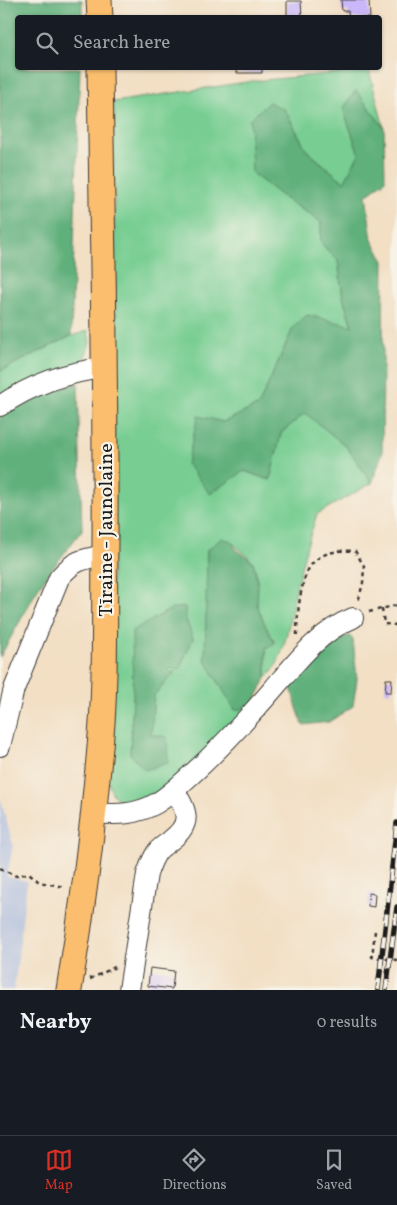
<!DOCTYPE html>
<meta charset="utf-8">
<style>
:root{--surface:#171b24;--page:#20242c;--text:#f1f3f6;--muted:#9ea1a6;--line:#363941;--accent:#d93025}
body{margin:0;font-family:Vollkorn,serif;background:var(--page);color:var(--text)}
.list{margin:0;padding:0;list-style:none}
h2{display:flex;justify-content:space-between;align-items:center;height:65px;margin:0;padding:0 20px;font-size:21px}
h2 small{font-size:16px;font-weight:400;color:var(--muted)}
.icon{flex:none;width:28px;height:28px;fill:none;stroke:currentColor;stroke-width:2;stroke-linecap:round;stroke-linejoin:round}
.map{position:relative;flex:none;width:397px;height:990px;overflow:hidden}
.search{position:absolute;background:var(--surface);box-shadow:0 1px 4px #0004;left:15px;right:15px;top:15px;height:55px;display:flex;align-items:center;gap:12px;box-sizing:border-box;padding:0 18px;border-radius:5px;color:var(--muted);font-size:19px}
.sheet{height:145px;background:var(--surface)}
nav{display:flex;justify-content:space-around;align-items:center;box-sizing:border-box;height:70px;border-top:1px solid var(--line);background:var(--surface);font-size:14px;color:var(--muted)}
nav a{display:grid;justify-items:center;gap:2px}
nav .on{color:var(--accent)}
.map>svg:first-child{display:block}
</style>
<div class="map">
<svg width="397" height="990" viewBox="0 0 397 990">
<rect width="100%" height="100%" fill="#f7f3e8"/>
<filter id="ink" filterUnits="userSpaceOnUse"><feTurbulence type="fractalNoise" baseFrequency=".02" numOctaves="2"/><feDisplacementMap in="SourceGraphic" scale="10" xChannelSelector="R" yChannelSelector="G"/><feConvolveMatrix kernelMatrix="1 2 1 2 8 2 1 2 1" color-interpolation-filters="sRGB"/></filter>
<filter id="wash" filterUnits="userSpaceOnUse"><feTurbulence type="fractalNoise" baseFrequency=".0096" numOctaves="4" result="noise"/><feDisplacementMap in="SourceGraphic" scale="20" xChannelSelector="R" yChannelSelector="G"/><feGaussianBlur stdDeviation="1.12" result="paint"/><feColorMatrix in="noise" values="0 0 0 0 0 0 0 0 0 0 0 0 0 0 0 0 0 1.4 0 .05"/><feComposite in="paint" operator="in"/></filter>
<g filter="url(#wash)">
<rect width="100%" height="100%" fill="#f2dfc4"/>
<!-- industrial -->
<path fill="#b9c4de" d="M0,797L13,845L7,877L27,881L14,990H0Z"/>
<!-- green -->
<path fill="#77cd92" stroke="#4a7457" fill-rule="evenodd" d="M369,70L384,128L356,91L343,109L360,154L344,182L307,151L285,110L283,197L321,222V243L338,261L343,297L352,327L293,328L259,405L224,422L244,471L270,480L281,433L305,412L346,446L372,483L317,514C310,536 303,558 298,581C291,606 286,664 266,678V648L275,642C268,631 258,616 257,603C256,590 259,575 253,563C251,558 236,547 231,541L207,549V601L252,707L180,777L155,793L130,803L119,801L112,793L108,782L116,349L113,102L253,81ZM185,617L193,639L180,667L154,695L150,734L130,754L133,697Z
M88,331L90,343L83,362L0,399V371L71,336Z"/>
<!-- forest -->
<path fill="#61b07c" stroke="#3e664c" d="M0,0H82V17L18,18V68H80L71,336L0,371Z
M356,90L384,128L385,181L366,195L372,240L384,261L382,454L372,483L346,446L305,413L281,433L270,480L244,471L210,494L187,464L198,416L224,422L259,405L293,328L307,315L352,326L343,297L338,261L321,243V222L283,197L252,173L250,119L269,102L285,110L307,151L344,182L359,154L343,109Z
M78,383L82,530L40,585L0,657V416C24,400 51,391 78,383Z
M222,538L231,541L237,550L253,562L258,586L257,605L266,627L275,643L266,648V678L252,707L235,710L205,660L207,550Z
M185,607V617L193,639L180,667L154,695L151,734L167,737L168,763L145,770L130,754L133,697L132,631L173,608Z
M349,635L353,640L357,679L353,706L329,722L303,725C300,716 290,690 291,683C293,663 333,644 349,635Z"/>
<g id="blocks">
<!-- building -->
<path fill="#c9b7f9" d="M341,0H369L370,18H349L348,11H342Z
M287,1H301L302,18H287Z
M237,68H262V73H237Z
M386,679H392L391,692H385Z
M369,893L375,894L374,907L368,906Z
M150,968L174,971L172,989L148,986Z"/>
</g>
</g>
<g filter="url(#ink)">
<use href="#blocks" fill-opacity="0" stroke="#3c3935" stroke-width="1"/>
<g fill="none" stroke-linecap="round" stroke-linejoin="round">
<defs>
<path id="minor" d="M0,406C31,385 67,372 104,368
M0,746L14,689L59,578C74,560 82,559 105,555
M94,813C117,815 136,815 157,803C170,795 181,784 192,774C222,747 248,718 274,688C297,661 320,631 353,618
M129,990L147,874C150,866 152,859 157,852C160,847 167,844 171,840C193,823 187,811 174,790"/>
<path id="major" d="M99,0L100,18
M69,990C84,901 95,812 102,723C106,664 104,605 105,546C106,387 102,227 100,68"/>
</defs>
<!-- minor casing -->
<use href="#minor" stroke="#3c3935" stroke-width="22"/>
<!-- major casing -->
<use href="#major" stroke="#3c3935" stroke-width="27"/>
<!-- path -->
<path stroke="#3c3935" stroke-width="2.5" stroke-dasharray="4 4" stroke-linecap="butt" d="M382,609L384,624L397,625
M369,612L397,605
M297,635C297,617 300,578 312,564C323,551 340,550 355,551L364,566L363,583L358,602
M0,868L16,876L29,873L39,882L65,887
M375,931L372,957L397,960
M90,979L115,967"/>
<!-- minor -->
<use href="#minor" stroke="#fff" stroke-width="20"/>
<!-- major -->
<use href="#major" stroke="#fabe6e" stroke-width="25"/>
<defs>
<path id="rail" d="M378,990L397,823
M386,990L397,907"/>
</defs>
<!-- rail casing -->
<use href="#rail" stroke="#1c1c1c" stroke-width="5.5"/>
<!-- rail -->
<use href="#rail" stroke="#f7f3e8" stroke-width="4" stroke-dasharray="11" stroke-linecap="butt"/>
</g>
</g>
<g text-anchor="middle" stroke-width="4.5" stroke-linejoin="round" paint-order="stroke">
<!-- street labels -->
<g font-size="20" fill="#1c1c1c" stroke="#f7f3e8">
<text transform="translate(105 530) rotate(-90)" y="7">Tīraine - Jaunolaine</text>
</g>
</g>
</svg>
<div class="search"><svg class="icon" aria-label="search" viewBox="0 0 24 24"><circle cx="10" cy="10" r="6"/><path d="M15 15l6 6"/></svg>Search here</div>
</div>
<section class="sheet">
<h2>Nearby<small>0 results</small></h2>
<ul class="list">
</ul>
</section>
<nav>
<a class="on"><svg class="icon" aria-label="map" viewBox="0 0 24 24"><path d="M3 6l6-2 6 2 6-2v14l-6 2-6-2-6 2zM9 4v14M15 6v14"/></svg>Map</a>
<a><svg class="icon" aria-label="directions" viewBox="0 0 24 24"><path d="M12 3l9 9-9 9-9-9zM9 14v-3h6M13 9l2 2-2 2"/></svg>Directions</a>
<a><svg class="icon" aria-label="saved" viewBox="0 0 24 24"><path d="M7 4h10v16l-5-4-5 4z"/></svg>Saved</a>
</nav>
